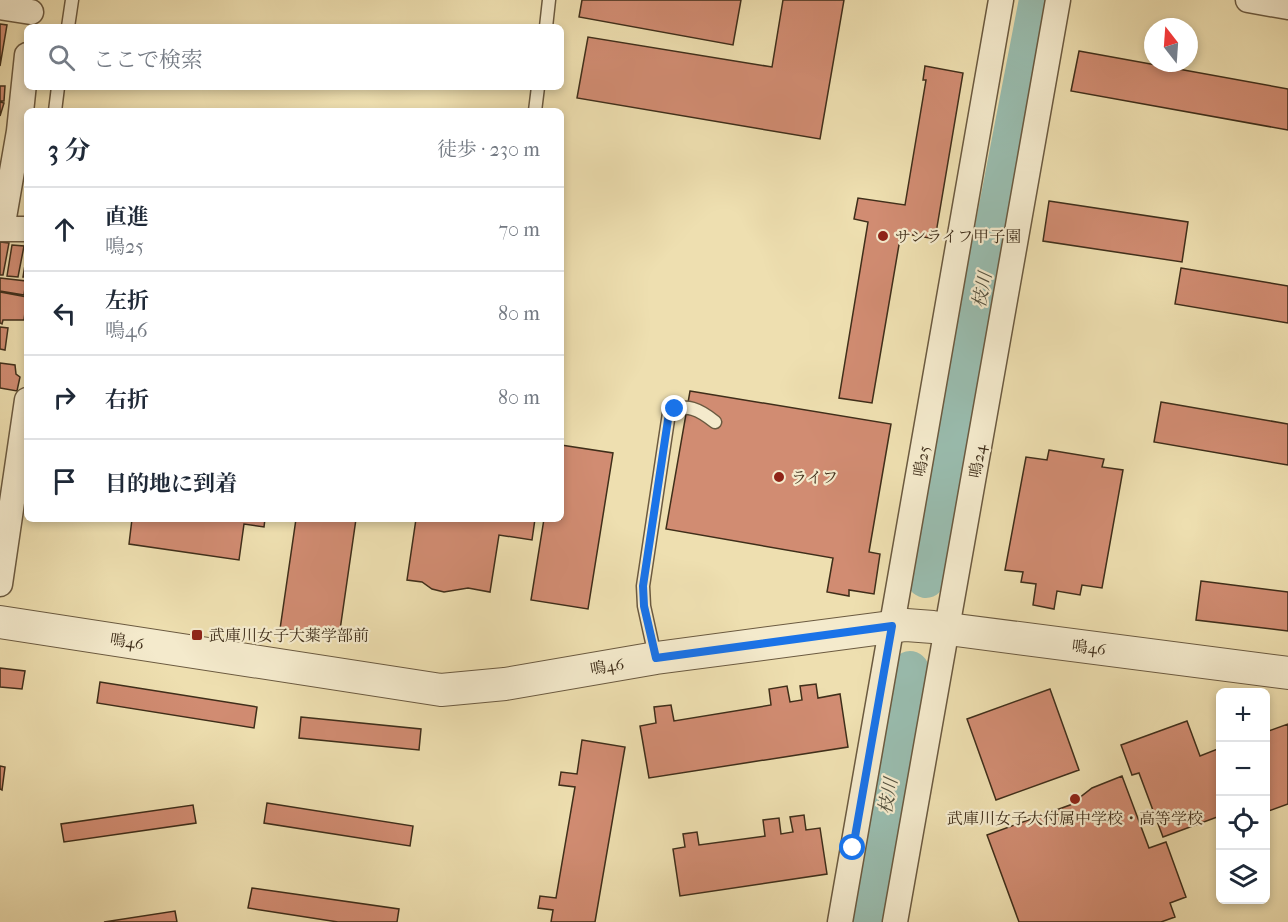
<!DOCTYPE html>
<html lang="ja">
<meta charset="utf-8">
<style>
:root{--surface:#fff;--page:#f6f6f7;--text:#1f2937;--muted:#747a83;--line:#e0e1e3}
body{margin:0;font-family:"IM FELL French Canon","Noto Serif JP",serif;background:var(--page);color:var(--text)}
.controls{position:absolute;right:18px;bottom:18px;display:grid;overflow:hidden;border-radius:9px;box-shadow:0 3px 9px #0003}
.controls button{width:54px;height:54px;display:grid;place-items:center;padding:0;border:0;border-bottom:2px solid var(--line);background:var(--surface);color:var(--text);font:30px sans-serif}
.compass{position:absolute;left:1144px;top:18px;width:54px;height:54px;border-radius:50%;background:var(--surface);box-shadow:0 3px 9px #0003;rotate:343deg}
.stop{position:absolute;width:18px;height:18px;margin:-14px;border:4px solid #1a73e8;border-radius:50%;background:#fff}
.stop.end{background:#1a73e8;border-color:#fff;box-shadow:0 2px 6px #0008}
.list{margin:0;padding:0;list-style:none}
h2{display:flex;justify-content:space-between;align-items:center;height:78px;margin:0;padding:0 24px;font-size:26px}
h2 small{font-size:20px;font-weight:400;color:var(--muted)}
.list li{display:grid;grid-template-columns:39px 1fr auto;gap:18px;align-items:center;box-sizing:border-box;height:84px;padding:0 24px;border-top:2px solid var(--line)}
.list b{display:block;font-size:22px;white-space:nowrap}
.list p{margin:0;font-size:20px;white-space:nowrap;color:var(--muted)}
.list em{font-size:20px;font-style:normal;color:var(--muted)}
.icon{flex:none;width:33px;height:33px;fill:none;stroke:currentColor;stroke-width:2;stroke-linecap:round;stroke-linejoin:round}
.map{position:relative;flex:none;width:1288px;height:922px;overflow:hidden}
.search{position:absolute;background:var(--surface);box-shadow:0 3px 9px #0003;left:24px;top:24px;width:540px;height:66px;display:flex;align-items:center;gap:15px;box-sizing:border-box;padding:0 21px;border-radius:9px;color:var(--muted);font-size:22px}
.panel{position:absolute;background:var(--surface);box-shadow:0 3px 9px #0003;left:24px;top:108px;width:540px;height:414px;border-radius:9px}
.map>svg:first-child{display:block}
</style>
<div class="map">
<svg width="1288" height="922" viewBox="0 0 1288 922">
<rect width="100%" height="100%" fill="#eedfb0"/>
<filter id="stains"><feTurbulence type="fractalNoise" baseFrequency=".00333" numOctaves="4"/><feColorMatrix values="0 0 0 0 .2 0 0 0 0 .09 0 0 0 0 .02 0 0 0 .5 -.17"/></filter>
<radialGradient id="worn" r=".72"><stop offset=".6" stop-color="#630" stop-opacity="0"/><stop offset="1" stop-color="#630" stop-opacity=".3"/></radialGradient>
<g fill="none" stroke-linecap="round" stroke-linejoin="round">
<!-- river -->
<path stroke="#99bcae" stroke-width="38" d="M926,579L1038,0
M866,922L910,670"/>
</g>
<!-- building -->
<path fill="#d18c72" stroke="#3f2e1a" stroke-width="1.5" d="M582,0H741L733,45L579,17Z
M783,0H844L820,139L577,98L588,37L772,67Z
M0,24L7,25L0,66Z
M1079,51L1288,89V130L1071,91Z
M925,66L963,73L935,239L901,233L872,403L839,398L868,222L854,219L858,198L905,205L926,80H923Z
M0,86H5L4,101H0Z
M0,102L4,103L0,116Z
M1049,201L1188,222L1182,262L1043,241Z
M0,242L9,243L3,275H0Z
M12,245L24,246L18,277L7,276Z
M27,253V277H23Z
M1181,268L1288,286V323L1175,304Z
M0,278L26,281L24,295L0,291Z
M0,292L27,297L24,320H3L2,324L0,323Z
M0,327L8,328L5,350L0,349Z
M0,363L15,365L16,374L20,377L17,391L0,388Z
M690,391L891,424L869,552L880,554L874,594L849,590V596L827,592L833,558L666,529Z
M1161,402L1288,424V465L1154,442Z
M561,445L613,453L588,609L531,600L544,519H561Z
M1049,450L1104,459L1102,467L1123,470L1102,588L1082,585L1080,595L1057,591L1054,609L1033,605L1036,584L1021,582L1023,572L1005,570L1026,457L1047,460Z
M132,519H265L264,527L244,524L239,560L129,544Z
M296,519H356L339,637L280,629Z
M416,519H535L532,540L499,535L490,592L468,588L444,592L432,589L422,582L407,580Z
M1201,581L1288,592V631L1196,620Z
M0,668L25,671L22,689L0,687Z
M100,682L257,707L254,728L97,703Z
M816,684L818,698L840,694L848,747L649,778L640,726L656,723L654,707L671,705L674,721L771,705L769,689L787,686L790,702L802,700L800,686Z
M1050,689L1079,770L996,800L967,719Z
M301,717L421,729L419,750L299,738Z
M1187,721L1200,756L1220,748V816L1163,837L1139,773L1132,775L1121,745Z
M1288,724V804L1266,812V732Z
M582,740L625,747L595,922H551L553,910L538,908L540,896L556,898L575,787L559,785L561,772L577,774Z
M0,766L5,767L2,790L0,789Z
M1122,776L1149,848L1166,842L1186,897L1170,903L1175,917L1161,922H1019L987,835L1070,805L1092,788Z
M267,803L413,826L410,846L264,823Z
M193,805L196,823L64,842L61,824Z
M804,815L806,830L820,828L827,874L680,896L673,849L685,847L683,834L697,832L699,845L765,836L763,820L779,818L781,834L793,832L790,817Z
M252,888L399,909L397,922H338L248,908Z
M175,911L177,922H104Z"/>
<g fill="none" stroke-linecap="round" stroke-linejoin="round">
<defs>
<path id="service" d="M68,27L72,0
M546,27L549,0
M55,111L58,87
M535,111L538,87
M655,656L644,606L643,586L669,413C686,402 700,410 715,422"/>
<path id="minor" d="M1248,0L1288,7
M0,7L31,12
M0,229H27
M2,229L19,131L27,55
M0,584L27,400
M840,922L1001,0
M895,922L1058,0"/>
<path id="tertiary" d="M0,622L441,690L505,684L656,658L906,625L933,627L1288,673"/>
</defs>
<!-- service casing -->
<use href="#service" stroke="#6b5a40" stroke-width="15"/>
<!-- minor casing -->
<use href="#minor" stroke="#6b5a40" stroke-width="27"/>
<!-- tertiary casing -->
<use href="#tertiary" stroke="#6b5a40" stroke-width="34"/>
<!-- service -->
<use href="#service" stroke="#f4eacc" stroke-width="12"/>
<!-- minor -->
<use href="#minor" stroke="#f4eacc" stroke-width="24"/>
<!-- tertiary -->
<use href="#tertiary" stroke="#f4eacc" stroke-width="32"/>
</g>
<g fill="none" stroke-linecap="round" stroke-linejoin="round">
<!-- route -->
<path stroke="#1a73e8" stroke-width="8" d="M675,409L669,413L643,586L644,606L656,658L892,626L853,848"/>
</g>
<!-- markers -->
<g fill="#8f2418" stroke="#f4eacc" stroke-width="2">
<circle cx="883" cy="236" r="6"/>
<circle cx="779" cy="477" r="6"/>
<rect x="191" y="629" width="12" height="12" rx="3"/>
<circle cx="1075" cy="799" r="6"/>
</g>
<g text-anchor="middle" stroke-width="4.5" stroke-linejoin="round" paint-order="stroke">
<!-- poi labels -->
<g font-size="16" fill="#3f2e1a" stroke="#f4eacc" text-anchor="start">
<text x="895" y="242">サンライフ甲子園</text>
<text x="791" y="483">ライフ</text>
<text x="209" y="641">武庫川女子大薬学部前</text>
<text x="1075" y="824" text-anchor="middle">武庫川女子大付属中学校・高等学校</text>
</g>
<!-- street labels -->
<g font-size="16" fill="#3f2e1a" stroke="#f4eacc">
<text transform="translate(921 461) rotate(-80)" y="6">鳴25</text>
<text transform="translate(977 461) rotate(-80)" y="6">鳴24</text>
<text transform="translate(127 641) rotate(9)" y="6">鳴46</text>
<text transform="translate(1089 647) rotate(7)" y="6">鳴46</text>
<text transform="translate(607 666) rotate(-10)" y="6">鳴46</text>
</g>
<!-- water labels -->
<g font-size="18" font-style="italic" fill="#56523f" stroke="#f4eacc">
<text transform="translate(982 290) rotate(-79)" y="6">枝川</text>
<text transform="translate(888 796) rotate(-80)" y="6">枝川</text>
</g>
</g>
<rect width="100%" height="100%" filter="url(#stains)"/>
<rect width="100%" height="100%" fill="url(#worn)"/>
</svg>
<div class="controls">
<button>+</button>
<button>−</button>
<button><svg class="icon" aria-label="locate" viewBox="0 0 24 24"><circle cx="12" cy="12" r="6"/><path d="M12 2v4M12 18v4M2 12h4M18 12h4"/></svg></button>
<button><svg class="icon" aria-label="layers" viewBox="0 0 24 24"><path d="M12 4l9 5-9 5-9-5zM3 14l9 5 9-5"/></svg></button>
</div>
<svg class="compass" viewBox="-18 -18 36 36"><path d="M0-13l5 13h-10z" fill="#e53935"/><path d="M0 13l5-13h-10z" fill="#747a83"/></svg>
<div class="stop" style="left:853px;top:848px"></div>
<div class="stop end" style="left:675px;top:409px"></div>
<div class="search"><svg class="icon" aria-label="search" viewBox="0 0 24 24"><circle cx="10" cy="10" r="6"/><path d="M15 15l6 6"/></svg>ここで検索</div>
<section class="panel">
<h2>3 分<small>徒歩 · 230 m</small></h2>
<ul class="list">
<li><svg class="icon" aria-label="ahead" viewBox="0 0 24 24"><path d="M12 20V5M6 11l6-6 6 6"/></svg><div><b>直進</b><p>鳴25</p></div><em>70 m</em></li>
<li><svg class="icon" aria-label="left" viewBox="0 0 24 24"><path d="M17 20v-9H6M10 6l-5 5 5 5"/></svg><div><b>左折</b><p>鳴46</p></div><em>80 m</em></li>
<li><svg class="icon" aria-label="right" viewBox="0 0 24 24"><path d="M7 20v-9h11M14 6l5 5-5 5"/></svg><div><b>右折</b></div><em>80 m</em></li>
<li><svg class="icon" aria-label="arrive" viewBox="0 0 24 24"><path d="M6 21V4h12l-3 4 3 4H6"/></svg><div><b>目的地に到着</b></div></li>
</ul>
</section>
</div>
